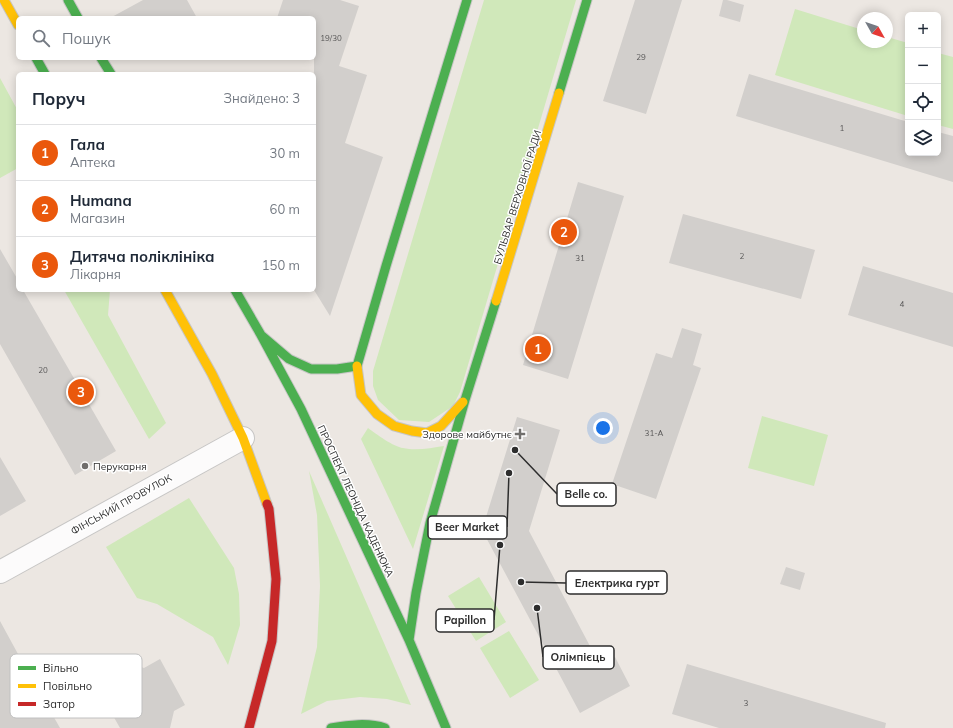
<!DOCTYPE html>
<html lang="uk">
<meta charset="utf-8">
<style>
:root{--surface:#fff;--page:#f2f2f3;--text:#1f2937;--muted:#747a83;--line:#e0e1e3;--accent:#ea580c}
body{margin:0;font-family:Mulish,sans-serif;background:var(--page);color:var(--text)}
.controls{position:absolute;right:12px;top:12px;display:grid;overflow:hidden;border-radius:6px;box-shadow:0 2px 10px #0003}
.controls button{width:36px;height:36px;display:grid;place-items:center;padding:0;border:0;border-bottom:1px solid var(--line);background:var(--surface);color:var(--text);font:20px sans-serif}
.compass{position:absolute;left:857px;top:12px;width:36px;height:36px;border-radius:50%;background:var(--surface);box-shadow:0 2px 10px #0003;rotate:130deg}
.you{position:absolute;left:603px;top:428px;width:14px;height:14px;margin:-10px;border:3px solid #fff;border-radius:50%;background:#1a73e8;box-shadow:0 0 0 6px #1a73e833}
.badge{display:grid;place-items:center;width:26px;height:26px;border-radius:50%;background:var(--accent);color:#fff;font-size:13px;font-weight:700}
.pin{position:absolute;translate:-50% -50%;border:2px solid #fff;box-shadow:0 1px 4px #0006}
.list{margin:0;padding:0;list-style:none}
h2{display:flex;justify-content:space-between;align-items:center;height:52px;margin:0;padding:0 16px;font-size:17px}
h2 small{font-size:13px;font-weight:400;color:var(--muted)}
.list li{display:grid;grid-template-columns:26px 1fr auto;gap:12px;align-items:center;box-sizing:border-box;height:56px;padding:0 16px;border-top:1px solid var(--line)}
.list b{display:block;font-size:15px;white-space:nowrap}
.list p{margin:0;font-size:13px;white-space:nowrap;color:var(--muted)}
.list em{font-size:13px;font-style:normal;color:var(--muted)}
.icon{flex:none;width:22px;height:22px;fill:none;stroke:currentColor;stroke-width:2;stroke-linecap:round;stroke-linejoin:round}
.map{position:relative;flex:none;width:953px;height:728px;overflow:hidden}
.search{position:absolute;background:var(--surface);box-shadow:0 2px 10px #0003;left:16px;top:16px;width:300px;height:44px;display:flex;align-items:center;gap:10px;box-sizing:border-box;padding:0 14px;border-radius:6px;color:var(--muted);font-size:15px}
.panel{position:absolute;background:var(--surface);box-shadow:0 2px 10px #0003;left:16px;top:72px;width:300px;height:220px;border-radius:6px}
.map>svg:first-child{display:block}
</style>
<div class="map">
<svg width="953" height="728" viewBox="0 0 953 728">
<rect width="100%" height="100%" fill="#ece7e2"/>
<!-- green -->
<path fill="#d0e8ba" d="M484,0H576L460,392L453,406L429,422L399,420L378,400L373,386V371Z
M795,9L863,30V42H887V37L908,43V116L775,75Z
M938,53L953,57V129L938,125Z
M0,78L18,111V168L0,178Z
M64,290H110L108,315L166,423L149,439Z
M762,416L828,435L814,486L748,468Z
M368,428C376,434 394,447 403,448C416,451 431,448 444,446L413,549L361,439Z
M309,471L411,705L387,699L360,697L327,701L301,714L317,647L320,586L317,515Z
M189,498L234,568L239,594L240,625L228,665L213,637L157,604L137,598L106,547Z
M479,577L506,622L476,641L448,596Z
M509,631L539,680L510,698L480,648Z"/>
<!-- building -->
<path fill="#d2cfcc" d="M143,0H187L197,18H110Z
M283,0H340L359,6L339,66L367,75L345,143L383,157L330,316L314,290V18H277Z
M635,0H682L646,114L603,101Z
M723,0H727L744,5L740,22L719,16Z
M749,74L908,122V153H938V132L953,136V182L736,116Z
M578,182L624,196L568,379L523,365Z
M683,214L815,250L801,299L669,263Z
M0,249L18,280V290H23L116,451L75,475L0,344Z
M863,266L953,293V347L848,315Z
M682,328L702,334L693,365L701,368L656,499L612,484L656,353L672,358Z
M517,417L560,430L529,531L600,665L615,657L630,686L580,713L482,530Z
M0,457L26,501L0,516Z
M786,567L805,573L800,590L780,584Z
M0,621L18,654L60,728H0Z
M109,655L144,668L160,659L185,705L174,711L170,728H120L86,668Z
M687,664L886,723L885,728H719L672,714Z"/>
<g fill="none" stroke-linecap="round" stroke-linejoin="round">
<defs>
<path id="street" d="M0,572L243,438"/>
<path id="fast" d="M68,0L78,18
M36,58L45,74
M101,58L111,74
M559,93L587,0
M235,290L261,335L301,409L409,640L446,728
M262,336L289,359L311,369H337L357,366L386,266L467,0
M409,640L416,593L430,523L465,400L496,301
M331,728C348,725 368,722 385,728"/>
<path id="slow" d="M4,0L18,25
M165,290L212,374L243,438L267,504
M496,301L559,93
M357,366L361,395L377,414L394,426L412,431L427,433L441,426L463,402"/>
<path id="jam" d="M249,728L272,641L276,579L269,509L267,504"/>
</defs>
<!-- street casing -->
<use href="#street" stroke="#c7c6c5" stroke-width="24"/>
<!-- fast casing -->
<use href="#fast" stroke="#c7c6c5" stroke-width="11"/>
<!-- slow casing -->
<use href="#slow" stroke="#c7c6c5" stroke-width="11"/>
<!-- jam casing -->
<use href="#jam" stroke="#c7c6c5" stroke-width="11"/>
<!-- street -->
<use href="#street" stroke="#fcfbfb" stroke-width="22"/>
<!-- fast -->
<use href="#fast" stroke="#4caf50" stroke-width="9"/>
<!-- slow -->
<use href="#slow" stroke="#ffc107" stroke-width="9"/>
<!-- jam -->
<use href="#jam" stroke="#c62828" stroke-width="9"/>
</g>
<!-- markers -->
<g fill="#706e6c" stroke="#fff" stroke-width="1.5">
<path d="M518 428h4v4h4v4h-4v4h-4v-4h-4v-4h4z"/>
<circle cx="85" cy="466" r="4"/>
</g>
<g text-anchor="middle" stroke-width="3" stroke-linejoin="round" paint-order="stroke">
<!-- number labels -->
<g font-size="8" fill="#575656">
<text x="331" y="41">19/30</text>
<text x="641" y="60">29</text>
<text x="842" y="131">1</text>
<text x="742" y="259">2</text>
<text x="580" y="261">31</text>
<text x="902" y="307">4</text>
<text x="43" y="373">20</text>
<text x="654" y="436">31-А</text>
<text x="746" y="706">3</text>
</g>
<!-- street labels -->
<g font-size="10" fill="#2d2d2d" stroke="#fff">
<text transform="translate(517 197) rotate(-73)" y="4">БУЛЬВАР ВЕРХОВНОЇ РАДИ</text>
<text transform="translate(356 501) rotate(65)" y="4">ПРОСПЕКТ ЛЕОНІДА КАДЕНЮКА</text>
<text transform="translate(121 504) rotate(-29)" y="4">ФІНСЬКИЙ ПРОВУЛОК</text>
</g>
<!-- poi labels -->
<g font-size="10" fill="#2d2d2d" stroke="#fff" text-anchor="end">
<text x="512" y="438">Здорове майбутнє</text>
<text x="93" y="470" text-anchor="start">Перукарня</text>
</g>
</g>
<!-- legend -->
<rect x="10" y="654" width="132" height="64" rx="6" fill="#fff" stroke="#c0c0c0" stroke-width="1"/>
<rect x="18" y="666" width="18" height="4" fill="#4caf50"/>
<rect x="18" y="684" width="18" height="4" fill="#ffc107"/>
<rect x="18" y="702" width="18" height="4" fill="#c62828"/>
<g font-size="11" fill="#2d2d2d">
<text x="43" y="672">Вільно</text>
<text x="43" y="690">Повільно</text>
<text x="43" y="708">Затор</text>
</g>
<!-- callouts -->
<path fill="none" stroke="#2d2d2d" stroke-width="1.5" d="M515 450L557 494M509 473L507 527M521 582L566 583M500 545L494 620M537 608L543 657"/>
<g fill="#2d2d2d" stroke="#fff" stroke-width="1.5">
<circle cx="515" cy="450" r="4"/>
<circle cx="509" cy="473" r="4"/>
<circle cx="521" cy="582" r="4"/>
<circle cx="500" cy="545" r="4"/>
<circle cx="537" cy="608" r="4"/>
</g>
<g fill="#fff" stroke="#2d2d2d" stroke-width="1.5">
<rect x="557" y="483" width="59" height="23" rx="4"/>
<rect x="428" y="516" width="79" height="23" rx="4"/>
<rect x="566" y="571" width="101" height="23" rx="4"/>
<rect x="436" y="609" width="58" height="23" rx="4"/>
<rect x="543" y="646" width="71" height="23" rx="4"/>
</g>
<g font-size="11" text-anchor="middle" font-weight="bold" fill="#2d2d2d">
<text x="586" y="498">Belle co.</text>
<text x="467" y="531">Beer Market</text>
<text x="617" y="587">Електрика гурт</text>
<text x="465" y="624">Papillon</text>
<text x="578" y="661">Олімпієць</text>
</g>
</svg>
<div class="controls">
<button>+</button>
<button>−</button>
<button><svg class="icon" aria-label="locate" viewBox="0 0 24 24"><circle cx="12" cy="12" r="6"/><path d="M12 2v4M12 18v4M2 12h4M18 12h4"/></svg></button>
<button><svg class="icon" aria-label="layers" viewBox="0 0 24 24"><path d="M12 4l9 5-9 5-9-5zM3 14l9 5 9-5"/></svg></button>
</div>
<svg class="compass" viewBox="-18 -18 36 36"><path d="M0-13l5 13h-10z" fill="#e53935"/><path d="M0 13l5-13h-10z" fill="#747a83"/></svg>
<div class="you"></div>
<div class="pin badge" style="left:538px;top:349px">1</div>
<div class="pin badge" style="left:564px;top:232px">2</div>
<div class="pin badge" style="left:81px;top:392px">3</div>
<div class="search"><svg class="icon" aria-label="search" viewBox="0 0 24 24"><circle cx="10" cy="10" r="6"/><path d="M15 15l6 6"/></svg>Пошук</div>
<section class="panel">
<h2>Поруч<small>Знайдено: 3</small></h2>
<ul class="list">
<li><span class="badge">1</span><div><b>Гала</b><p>Аптека</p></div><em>30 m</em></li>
<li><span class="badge">2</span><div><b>Humana</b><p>Магазин</p></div><em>60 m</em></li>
<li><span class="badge">3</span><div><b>Дитяча поліклініка</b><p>Лікарня</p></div><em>150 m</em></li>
</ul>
</section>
</div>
